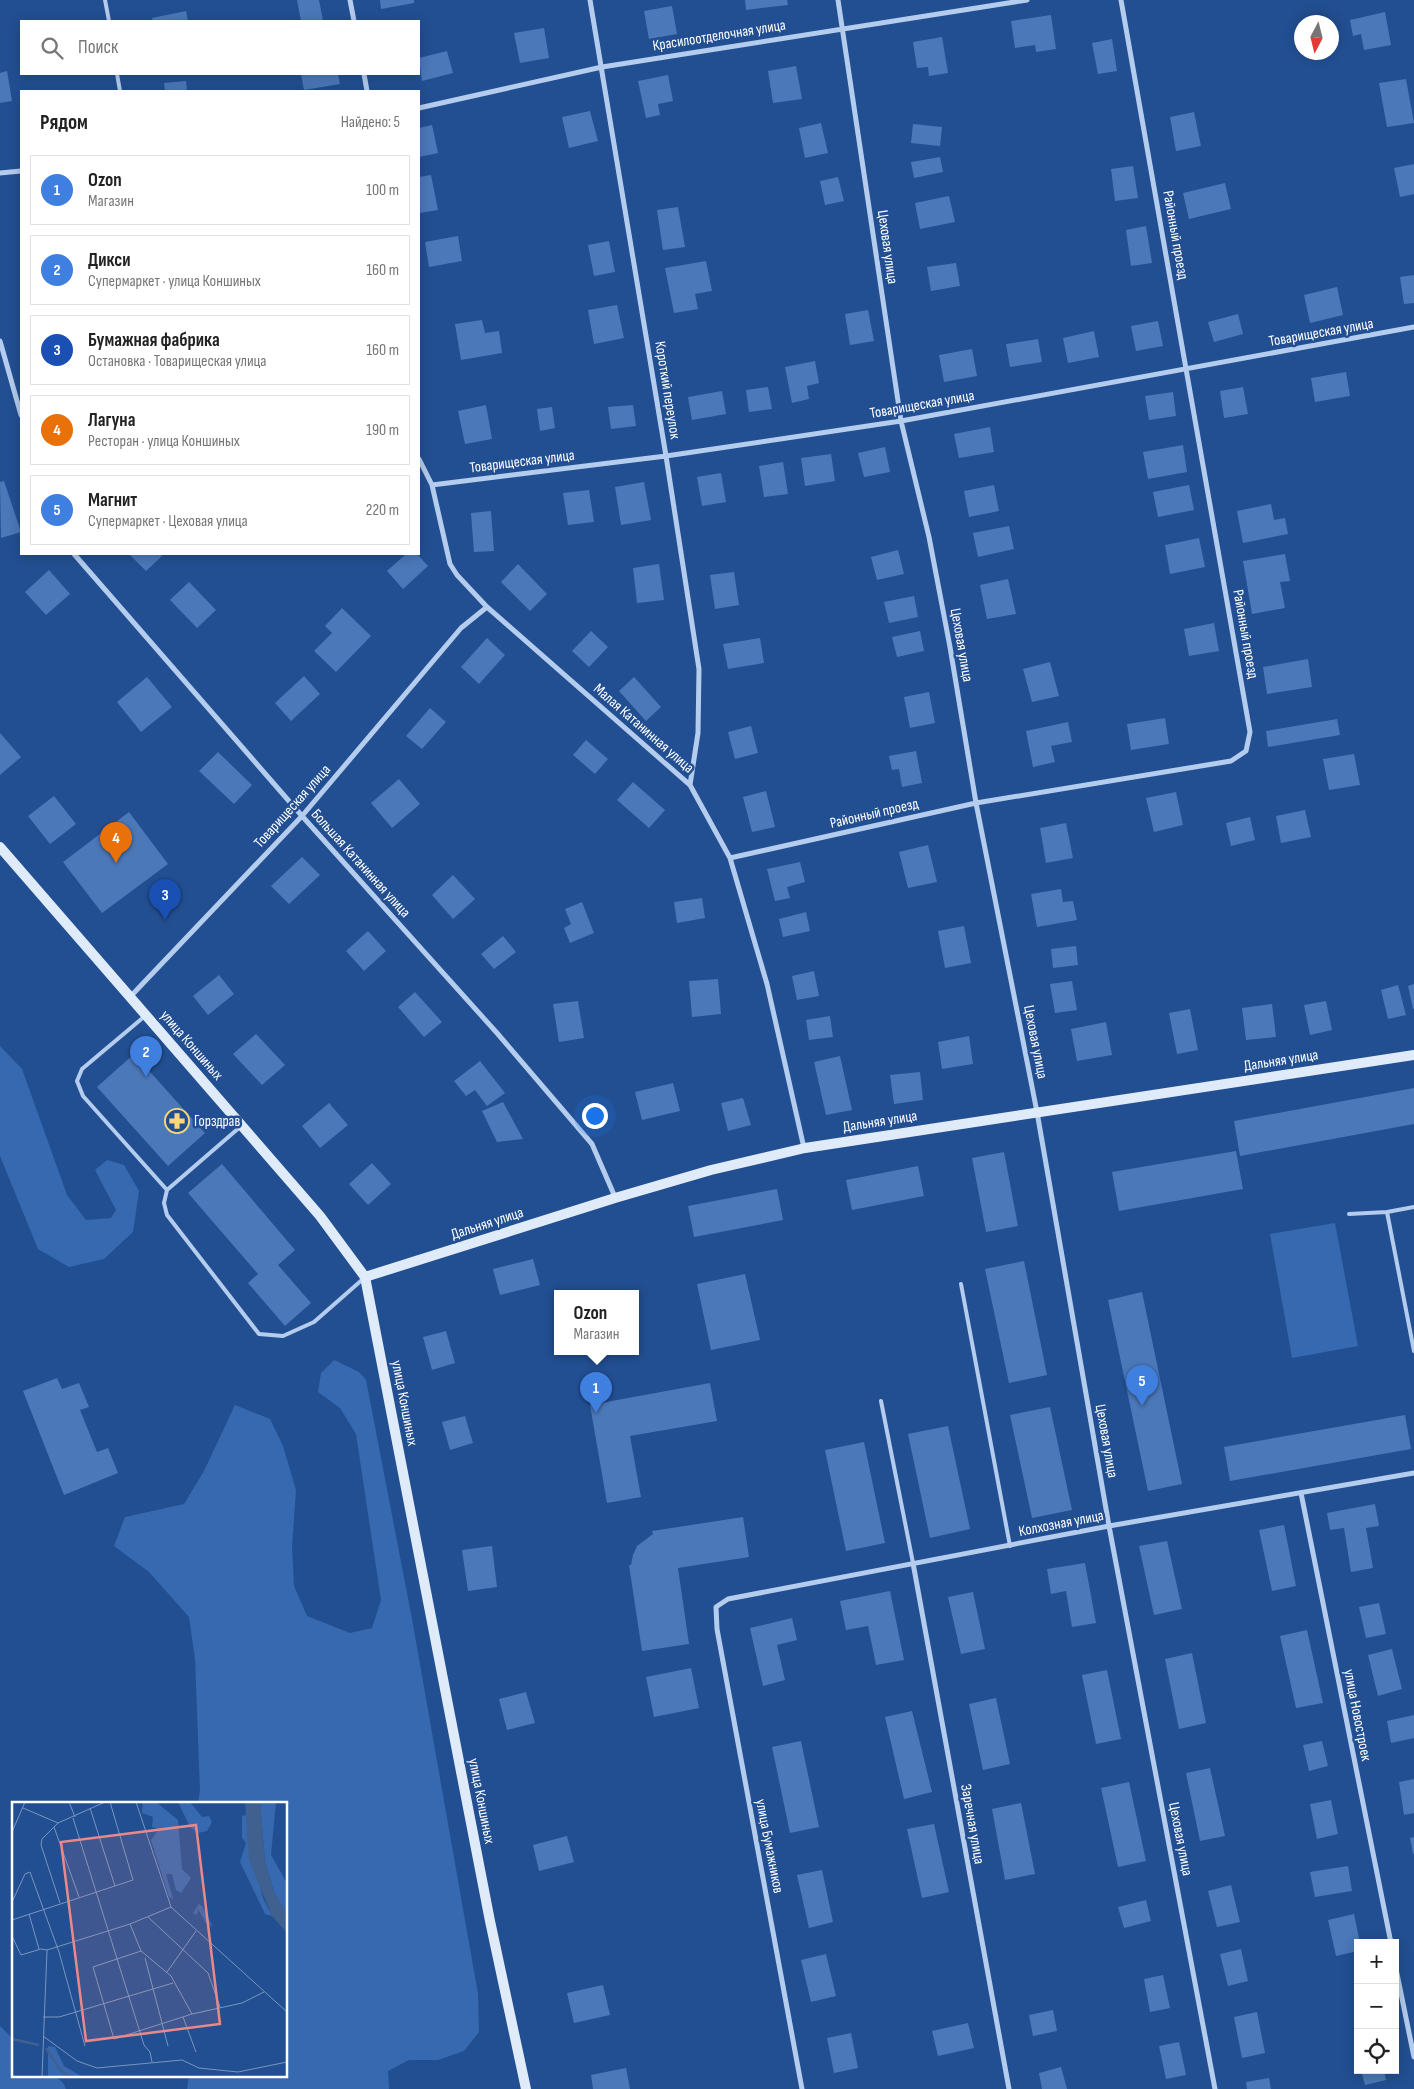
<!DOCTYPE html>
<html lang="ru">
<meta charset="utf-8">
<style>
:root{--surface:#fff;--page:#f2f2f2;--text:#222;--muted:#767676;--line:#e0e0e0;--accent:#0f766e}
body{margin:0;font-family:"Sofia Sans Condensed",sans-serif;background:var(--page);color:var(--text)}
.controls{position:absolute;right:15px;bottom:15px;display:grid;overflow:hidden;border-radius:0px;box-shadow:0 2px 12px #0003}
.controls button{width:45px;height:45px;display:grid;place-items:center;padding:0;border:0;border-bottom:1px solid var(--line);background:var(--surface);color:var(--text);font:25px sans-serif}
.compass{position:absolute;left:1294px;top:15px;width:45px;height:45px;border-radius:50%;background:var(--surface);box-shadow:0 2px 12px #0003;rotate:187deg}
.you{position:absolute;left:594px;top:1115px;width:18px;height:18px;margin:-12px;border:4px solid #fff;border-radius:50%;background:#1a73e8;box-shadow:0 0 0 8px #1a73e833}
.badge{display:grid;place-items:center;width:32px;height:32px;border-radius:50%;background:var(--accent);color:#fff;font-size:16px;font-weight:700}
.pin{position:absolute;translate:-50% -41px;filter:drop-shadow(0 1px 2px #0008)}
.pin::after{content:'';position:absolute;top:26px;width:18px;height:15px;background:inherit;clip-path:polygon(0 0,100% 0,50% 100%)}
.popup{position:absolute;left:554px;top:1290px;width:85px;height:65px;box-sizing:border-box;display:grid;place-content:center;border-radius:0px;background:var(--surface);filter:drop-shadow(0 1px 4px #0005);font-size:16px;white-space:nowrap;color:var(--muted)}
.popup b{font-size:19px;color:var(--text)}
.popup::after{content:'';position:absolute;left:50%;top:100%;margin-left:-10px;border:10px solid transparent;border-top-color:var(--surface)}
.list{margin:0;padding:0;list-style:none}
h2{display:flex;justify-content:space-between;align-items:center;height:65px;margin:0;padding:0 20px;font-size:21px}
h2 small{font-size:16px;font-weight:400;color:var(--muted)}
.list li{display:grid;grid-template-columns:32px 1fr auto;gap:15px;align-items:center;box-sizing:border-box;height:70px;margin:0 10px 10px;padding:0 10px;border:1px solid var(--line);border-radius:0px}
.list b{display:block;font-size:19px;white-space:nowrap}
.list p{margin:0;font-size:16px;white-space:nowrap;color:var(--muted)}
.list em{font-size:16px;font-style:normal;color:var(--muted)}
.icon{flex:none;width:28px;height:28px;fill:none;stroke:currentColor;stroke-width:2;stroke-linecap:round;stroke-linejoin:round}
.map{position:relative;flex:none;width:1414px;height:2089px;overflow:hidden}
.search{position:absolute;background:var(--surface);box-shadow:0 2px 12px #0003;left:20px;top:20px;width:400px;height:55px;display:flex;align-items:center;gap:12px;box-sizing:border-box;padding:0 18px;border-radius:0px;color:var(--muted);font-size:19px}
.panel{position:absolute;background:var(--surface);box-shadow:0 2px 12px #0003;left:20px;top:90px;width:400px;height:465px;border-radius:0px}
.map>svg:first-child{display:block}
</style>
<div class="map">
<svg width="1414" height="2089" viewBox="0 0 1414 2089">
<rect width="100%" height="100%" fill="#224f92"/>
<!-- green -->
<path fill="#3669af" d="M0,1046L22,1069L67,1195L86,1220L111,1218L116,1210L95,1170L107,1160L124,1165L139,1191L133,1232L104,1259L69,1267L38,1249L0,1156Z
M1335,1223L1358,1346L1292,1358L1270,1234Z
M334,1360L359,1372L366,1380L412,1619L478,1994L479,2032L464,2051L438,2060H409L388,2071L389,2089H187L189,2075H286V1803H198L200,1791L195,1659L189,1617L149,1572L114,1546L125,1517L184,1504L204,1471L235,1405L270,1419L283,1446L296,1490L292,1547L294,1586L307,1616L350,1633L372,1628L381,1600L356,1434L340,1408L318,1392L321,1373Z
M0,2026L14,2040V2075C31,2075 60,2069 66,2089H0Z"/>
<!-- building -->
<path fill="#4b78b9" d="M297,0H319L323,21H301Z
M380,0H414V3L381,9Z
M745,0H787L788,5L746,10Z
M672,6L677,34L649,39L644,11Z
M186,11L188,21H153L152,18Z
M1385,12L1391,45L1364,50L1361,34L1353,36L1350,20Z
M1051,15L1056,49L1036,52L1035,45L1015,48L1011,21Z
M544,28L549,58L520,63L514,33Z
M942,37L948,73L929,76L928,67L917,68L913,42Z
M1112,39L1117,71L1098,74L1092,43Z
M447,51L453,73L422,81L419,58Z
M796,66L802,99L773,103L768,71Z
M7,71L12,101L0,103V73Z
M301,74H338L340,84L304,90Z
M668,75L673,101L658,104L660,115L646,118L638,81Z
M1406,79L1414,123L1387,127L1379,83Z
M186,81L187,91H165L164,83Z
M590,111L598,141L569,148L562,117Z
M1194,112L1201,146L1176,151L1170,117Z
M821,123L828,153L805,158L799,128Z
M913,124L942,127L940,146L911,143Z
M432,125L438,153L419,157V128Z
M940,157L943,172L914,178L911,162Z
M1414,164V194L1400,197L1394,168Z
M1133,166L1138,198L1115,201L1111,169Z
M431,175L438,210L419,213V177Z
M838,177L844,201L825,205L820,181Z
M1225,183L1231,209L1189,219L1183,193Z
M949,196L955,222L920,229L915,203Z
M678,207L685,247L663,250L657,210Z
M1146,226L1152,263L1131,266L1126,230Z
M458,236L462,261L429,267L425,242Z
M609,241L615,272L594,276L588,245Z
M706,261L712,291L695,294L698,309L674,313L665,268Z
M956,263L960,286L931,291L927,267Z
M1414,275V303L1404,304L1400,277Z
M1337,287L1343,315L1310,323L1304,295Z
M617,305L624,338L594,344L588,310Z
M868,310L874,341L850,345L845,314Z
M1238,314L1243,334L1214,342L1208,322Z
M482,320L485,333L499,331L502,353L461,360L455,324Z
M1158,321L1163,346L1136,351L1131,326Z
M1094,331L1099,357L1068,363L1063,338Z
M1038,339L1042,362L1010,367L1006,344Z
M972,349L977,376L944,382L939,355Z
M815,361L819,383L807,386L809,399L792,403L785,367Z
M1346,372L1350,396L1315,402L1311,378Z
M768,387L772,409L749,412L746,390Z
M1243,387L1248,414L1224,418L1220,391Z
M722,391L726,414L692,420L688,397Z
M1173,392L1176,416L1149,420L1145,396Z
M486,405L492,439L465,444L458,411Z
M633,405L636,426L611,429L608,407Z
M552,407L555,428L540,431L537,409Z
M990,427L994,452L959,458L954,434Z
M1183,445L1187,472L1148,479L1143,452Z
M885,447L890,472L864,477L858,453Z
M831,454L835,481L805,486L801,458Z
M783,462L788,494L764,497L759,466Z
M721,473L726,502L702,506L697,477Z
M4,481L21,532L1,538L0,482Z
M644,482L651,520L621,525L615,487Z
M994,485L999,511L969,517L964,491Z
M1189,485L1194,510L1158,517L1153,492Z
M589,490L594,522L568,525L563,493Z
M1271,504L1274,520L1285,518L1288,534L1243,543L1237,511Z
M491,511L494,551L474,552L471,513Z
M1009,526L1014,549L978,557L973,533Z
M1199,538L1205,567L1170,574L1165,545Z
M898,550L904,574L877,580L871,557Z
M129,554H160L162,556L146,571Z
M406,554H417L428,566L403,589L387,571Z
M1285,554L1290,581L1280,582L1285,608L1252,614L1243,561Z
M518,564L547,594L530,611L501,582Z
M659,564L664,600L637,603L633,568Z
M49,570L70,594L46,615L25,592Z
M734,572L739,605L715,609L710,575Z
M1008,579L1016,614L987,619L980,585Z
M189,582L216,610L197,628L170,600Z
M914,596L918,617L889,623L884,602Z
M342,608L371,636L336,672L314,651L332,633L325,626Z
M1214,623L1219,651L1189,656L1184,629Z
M591,631L608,647L589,667L572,651Z
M920,631L924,651L897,657L892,637Z
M487,638L505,655L479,684L461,667Z
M760,638L764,663L728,669L723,644Z
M1308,659L1312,687L1267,694L1263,667Z
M1050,662L1059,696L1032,702L1023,669Z
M304,676L320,694L291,721L275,703Z
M147,677L172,707L141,732L117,702Z
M634,677L661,707L646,721L619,691Z
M929,692L935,723L910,728L904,697Z
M430,708L446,722L422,749L406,736Z
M1165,718L1169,744L1131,750L1127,724Z
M1337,719L1340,735L1268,747L1266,731Z
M1068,722L1072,742L1051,746L1055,762L1033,767L1026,731Z
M751,726L758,753L735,759L728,732Z
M0,733L21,757L0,775Z
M586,740L608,759L595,774L573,755Z
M916,751L922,783L902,787L899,769L892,770L889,756Z
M218,752L252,785L234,804L199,771Z
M1354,754L1360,785L1329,790L1323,759Z
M399,779L420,804L392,828L371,803Z
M633,782L665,810L649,828L617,800Z
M766,791L775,827L752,832L743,797Z
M1176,792L1183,825L1154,832L1146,798Z
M54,796L76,824L50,844L28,816Z
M1305,810L1311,837L1281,843L1276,816Z
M129,812L168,864L102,913L63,862Z
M1250,817L1255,840L1231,846L1226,823Z
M1066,823L1073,858L1046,863L1040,828Z
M928,845L937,882L908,888L899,852Z
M302,857L320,875L289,904L271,886Z
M800,862L805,882L787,887L790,898L775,901L767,869Z
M453,875L475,899L453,919L432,895Z
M1061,889L1063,902L1073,901L1077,920L1037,927L1031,894Z
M702,898L705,918L677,923L674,902Z
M582,902L594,933L570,943L564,928L571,924L565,909Z
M806,912L810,931L783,937L779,919Z
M964,926L971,963L945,968L938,931Z
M368,931L386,951L364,971L346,951Z
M503,936L516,952L494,969L481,954Z
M1076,946L1078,965L1053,968L1051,949Z
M814,971L819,996L797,1000L792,976Z
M219,975L234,994L208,1015L193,996Z
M718,979L721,1014L692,1017L689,981Z
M1072,981L1077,1010L1055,1013L1050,984Z
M1414,984V1009H1413L1408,986Z
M1398,985L1406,1015L1388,1019L1381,990Z
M415,992L442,1022L424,1037L398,1007Z
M578,1001L584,1038L559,1042L553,1004Z
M1326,1001L1332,1030L1310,1035L1304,1005Z
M1272,1004L1276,1037L1246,1040L1242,1008Z
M1190,1009L1198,1050L1177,1054L1169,1013Z
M830,1016L833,1037L809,1040L806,1020Z
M1106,1022L1112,1055L1077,1061L1071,1029Z
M256,1034L285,1065L262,1085L233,1054Z
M969,1036L973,1064L942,1069L938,1042Z
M134,1054L205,1133L168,1166L97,1087Z
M840,1056L852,1110L826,1115L814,1062Z
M480,1061L505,1093L487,1106L475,1090L466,1096L454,1081Z
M920,1072L923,1100L894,1104L890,1075Z
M673,1083L680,1111L642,1120L635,1092Z
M1414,1088V1124L1240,1156L1234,1121Z
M743,1098L751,1125L728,1131L721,1103Z
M503,1102L523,1139L497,1142L482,1111Z
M329,1103L348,1125L320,1148L302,1126Z
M1236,1151L1243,1189L1119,1211L1112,1172Z
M1004,1152L1018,1226L986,1232L972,1158Z
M372,1163L391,1184L368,1205L349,1184Z
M222,1164L295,1250L278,1265L311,1303L285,1326L248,1283L258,1274L188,1193Z
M918,1166L924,1196L852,1210L846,1180Z
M777,1189L783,1220L694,1237L688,1206Z
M533,1259L540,1285L500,1295L493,1269Z
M1024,1261L1047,1375L1009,1383L985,1269Z
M745,1274L760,1340L711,1350L697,1284Z
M1142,1292L1182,1484L1148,1491L1108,1300Z
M446,1331L455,1363L432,1370L423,1337Z
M57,1378L62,1389L79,1383L89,1407L80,1410L97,1452L108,1448L118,1473L64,1495L23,1391Z
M710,1383L717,1421L630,1436L641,1497L607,1503L590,1405Z
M1050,1407L1072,1510L1032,1518L1010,1415Z
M1405,1415L1411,1449L1230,1481L1224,1447Z
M465,1416L473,1443L450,1450L442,1422Z
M948,1426L970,1529L930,1538L908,1434Z
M864,1442L885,1543L846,1551L825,1450Z
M1375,1504L1379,1526L1366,1528L1373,1568L1351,1572L1344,1528L1330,1530L1327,1513Z
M743,1517L749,1557L678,1568L689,1644L642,1651L629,1565H631L633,1555L637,1546L653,1534L652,1531Z
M1284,1525L1296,1586L1272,1591L1259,1530Z
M1167,1541L1182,1609L1154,1615L1139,1546Z
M492,1546L497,1587L468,1591L462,1550Z
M1085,1563L1096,1623L1072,1627L1066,1591L1051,1594L1047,1569Z
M890,1591L904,1660L876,1665L868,1626L846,1630L840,1601Z
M973,1592L985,1649L961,1654L948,1597Z
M1379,1603L1386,1634L1366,1638L1359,1607Z
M792,1618L797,1640L777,1645L785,1680L763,1686L750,1628Z
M1307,1630L1323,1703L1296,1708L1280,1636Z
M1392,1649L1402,1689L1378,1696L1368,1655Z
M1192,1653L1206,1723L1179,1729L1165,1659Z
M691,1668L699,1708L654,1717L646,1677Z
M1107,1670L1121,1739L1096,1744L1082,1675Z
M526,1692L535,1723L507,1730L499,1699Z
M996,1698L1010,1764L983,1770L969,1704Z
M912,1711L932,1792L904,1799L885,1717Z
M1414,1715V1738L1391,1743L1387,1721Z
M801,1741L819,1827L790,1833L772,1747Z
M1322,1741L1328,1766L1309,1771L1303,1745Z
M1210,1768L1225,1836L1200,1841L1186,1773Z
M1414,1779V1813L1404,1815L1399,1782Z
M1129,1782L1146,1861L1118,1867L1101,1788Z
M1331,1800L1338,1834L1317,1839L1310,1804Z
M1021,1803L1035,1874L1005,1880L992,1809Z
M934,1824L949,1892L922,1898L907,1829Z
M567,1836L574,1862L539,1871L533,1845Z
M1414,1837V1854H1413L1410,1838Z
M1348,1866L1352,1891L1315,1897L1310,1872Z
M822,1870L833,1922L809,1928L797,1875Z
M1231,1885L1240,1922L1217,1927L1208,1891Z
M1146,1900L1151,1921L1124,1928L1118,1907Z
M1354,1914L1360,1943H1358V1951L1336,1956L1328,1920Z
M1241,1949L1248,1981L1228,1986L1220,1954Z
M826,1954L836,1996L811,2002L801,1960Z
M1163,1975L1170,2008L1150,2012L1144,1979Z
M603,1985L610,2015L574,2023L567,1993Z
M1358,1991V2006H1357L1354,1992Z
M1053,2010L1057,2031L1033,2036L1029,2015Z
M1257,2012L1265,2053L1242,2058L1234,2017Z
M968,2023L974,2048L938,2056L932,2031Z
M851,2033L858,2068L834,2073L827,2038Z
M1179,2042L1186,2075L1166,2079L1159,2046Z
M1061,2067L1067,2089H1042L1039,2073Z
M626,2068L630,2089H593L591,2075Z
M1361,2070H1384L1386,2080L1365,2085Z
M1269,2078L1271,2089H1247L1246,2082Z"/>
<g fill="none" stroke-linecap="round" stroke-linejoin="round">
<!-- lane -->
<path stroke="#b4cced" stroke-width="4" d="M105,0L109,21
M117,74L120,91
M145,1016L82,1069L77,1081L83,1096L167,1190
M240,1127L167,1190L164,1203L167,1215L259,1334L283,1336L314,1322L363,1279
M1387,1212L1414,1351
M1349,1214L1387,1212L1414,1207
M961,1284L1010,1546
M881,1401L913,1563"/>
<!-- street -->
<path stroke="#b4cced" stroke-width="5" d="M350,0L354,21
M590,0L666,456L699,669L698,733L690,785
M838,0L901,421L929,537L950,647L976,803L1037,1112L1109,1526L1215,2089
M364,74L367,91
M419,108L602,67L1027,0
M0,173L21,171
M0,341L21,415
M419,459L432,485L450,564L457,575L487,607L690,785L730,858L767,984L804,1148
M432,485L666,456L901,421L1414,327
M74,554L302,816L497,1033L592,1144L615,1197
M730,858L976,803L1231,761L1246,751L1250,732L1121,0
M130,997L302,816L461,628L487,607
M1301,1493L1391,1943
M913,1563L1009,2089
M1395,1964L1414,2057
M802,2089L717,1629L716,1607L728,1599L1109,1526L1414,1473"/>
<!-- secondary -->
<path stroke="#e0ebfa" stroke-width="10" d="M0,847L320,1216L365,1277L490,1921L526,2089
M365,1277L615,1198L711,1170L805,1148L1414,1055"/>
</g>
<!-- icons -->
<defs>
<symbol id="pharmacy-ring" viewBox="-11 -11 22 22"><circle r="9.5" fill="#224f92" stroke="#f8d777" stroke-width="1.5"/><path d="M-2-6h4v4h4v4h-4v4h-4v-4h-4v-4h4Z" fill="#f8d777"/></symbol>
</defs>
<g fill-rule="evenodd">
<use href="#pharmacy-ring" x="163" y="1107" width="28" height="28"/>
</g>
<g text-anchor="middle" stroke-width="5" stroke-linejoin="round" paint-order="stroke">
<!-- street labels -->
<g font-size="15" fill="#fff" stroke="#224f92">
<text transform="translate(719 35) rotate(-9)" y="5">Красилоотделочная улица</text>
<text transform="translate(1176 235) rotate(80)" y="5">Районный проезд</text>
<text transform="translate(888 247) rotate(82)" y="5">Цеховая улица</text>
<text transform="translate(1321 332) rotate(-10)" y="5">Товарищеская улица</text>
<text transform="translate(668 390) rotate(81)" y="5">Короткий переулок</text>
<text transform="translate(922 404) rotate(-10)" y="5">Товарищеская улица</text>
<text transform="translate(522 461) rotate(-7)" y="5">Товарищеская улица</text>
<text transform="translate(1246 634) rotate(80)" y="5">Районный проезд</text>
<text transform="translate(962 645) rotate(80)" y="5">Цеховая улица</text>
<text transform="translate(644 728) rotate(41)" y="5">Малая Катанинная улица</text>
<text transform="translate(292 806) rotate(-48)" y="5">Товарищеская улица</text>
<text transform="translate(874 813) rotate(-13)" y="5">Районный проезд</text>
<text transform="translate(361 863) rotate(48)" y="5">Большая Катанинная улица</text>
<text transform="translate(1036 1042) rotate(79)" y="5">Цеховая улица</text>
<text transform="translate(192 1045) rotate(49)" y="5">улица Коншиных</text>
<text transform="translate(1281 1060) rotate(-9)" y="5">Дальняя улица</text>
<text transform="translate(880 1121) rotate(-9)" y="5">Дальняя улица</text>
<text transform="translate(487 1223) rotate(-18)" y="5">Дальняя улица</text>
<text transform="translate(405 1403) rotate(79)" y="5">улица Коншиных</text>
<text transform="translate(1107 1441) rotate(80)" y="5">Цеховая улица</text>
<text transform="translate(1061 1523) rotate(-11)" y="5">Колхозная улица</text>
<text transform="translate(1358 1715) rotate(79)" y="5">улица Новостроек</text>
<text transform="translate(482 1801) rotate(79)" y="5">улица Коншиных</text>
<text transform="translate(973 1824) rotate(80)" y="5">Заречная улица</text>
<text transform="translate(1181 1839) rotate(79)" y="5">Цеховая улица</text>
<text transform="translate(770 1846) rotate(79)" y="5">улица Бумажников</text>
</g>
<!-- poi labels -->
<g font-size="15" fill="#fff" stroke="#224f92" text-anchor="start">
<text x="194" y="1126">Горздрав</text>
</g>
</g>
<!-- overview -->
<g transform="translate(12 1802)">
<rect width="275" height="275" fill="#224f92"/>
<path d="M131,0H144L166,18L170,67L179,76L169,91L164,88L160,72H154L161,97L157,95L139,38L147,27L140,25L141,15L130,11ZM166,0H178L190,15L197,14L200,20L195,29L186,31L178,25ZM248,0H264L259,53L275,81V113L262,90L253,60ZM235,13L236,34L251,96L260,114L253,112L228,60L234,41L230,36V14ZM187,102L190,104L201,125L194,121L186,107L185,113L181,111ZM36,244L43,245L52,264L71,275H36Z" fill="#3669af"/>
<path d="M233,0H248L253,60L262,90L275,113V131L260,114L237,58Z" fill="#406090"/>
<path fill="none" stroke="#406090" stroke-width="2.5" d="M0,237L27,243M34,246L49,269L59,275"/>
<path fill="none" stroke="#7a95be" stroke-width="1" d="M57,0L63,15M124,0L159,105L275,210M11,6L46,21M78,6L103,84M61,16L132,243L138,250L140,260M42,25L67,95M0,30L13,0M0,100L13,72L18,70L47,150L73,244M48,101L29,43L30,37L46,21L93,0M17,112L27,147M136,115L196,171L208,205M0,118L121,78L98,0M118,122L129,149L159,174L180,212M0,134L9,153L29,147L35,148M129,149L81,165L102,237L180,212L230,201L252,190M133,156L156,244M155,170L184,129M31,215H47L161,181M171,215L184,250M31,234L65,259L85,266L170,258L187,266L226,270L275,260M30,275L35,148L118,122L159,105"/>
<path fill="#e88989" fill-opacity="0.15" stroke="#e88989" stroke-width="2.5" d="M184,23L208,222L74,239L49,40Z"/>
<rect width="275" height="275" fill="none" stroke="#fff" stroke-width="2.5"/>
</g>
</svg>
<div class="controls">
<button>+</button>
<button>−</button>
<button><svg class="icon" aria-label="locate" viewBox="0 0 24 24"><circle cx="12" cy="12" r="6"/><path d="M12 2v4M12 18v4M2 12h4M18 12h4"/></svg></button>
</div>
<svg class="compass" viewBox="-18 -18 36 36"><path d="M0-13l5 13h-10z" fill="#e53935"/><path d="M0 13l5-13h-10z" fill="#767676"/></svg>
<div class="you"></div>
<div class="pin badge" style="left:596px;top:1413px;background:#3f7fe0">1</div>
<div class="popup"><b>Ozon</b>Магазин</div>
<div class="pin badge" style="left:146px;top:1077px;background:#3f7fe0">2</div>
<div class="pin badge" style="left:165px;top:920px;background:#1a4fb4">3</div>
<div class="pin badge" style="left:116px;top:863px;background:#e8710a">4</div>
<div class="pin badge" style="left:1142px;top:1406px;background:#3f7fe0">5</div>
<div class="search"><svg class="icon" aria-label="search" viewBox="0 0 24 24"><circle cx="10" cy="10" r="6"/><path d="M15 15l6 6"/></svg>Поиск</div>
<section class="panel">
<h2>Рядом<small>Найдено: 5</small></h2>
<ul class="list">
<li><span class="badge" style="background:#3f7fe0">1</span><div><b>Ozon</b><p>Магазин</p></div><em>100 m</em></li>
<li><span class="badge" style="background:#3f7fe0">2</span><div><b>Дикси</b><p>Супермаркет · улица Коншиных</p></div><em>160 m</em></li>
<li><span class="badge" style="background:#1a4fb4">3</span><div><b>Бумажная фабрика</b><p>Остановка · Товарищеская улица</p></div><em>160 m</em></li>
<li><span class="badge" style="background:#e8710a">4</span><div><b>Лагуна</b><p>Ресторан · улица Коншиных</p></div><em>190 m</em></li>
<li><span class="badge" style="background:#3f7fe0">5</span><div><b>Магнит</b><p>Супермаркет · Цеховая улица</p></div><em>220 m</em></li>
</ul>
</section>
</div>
